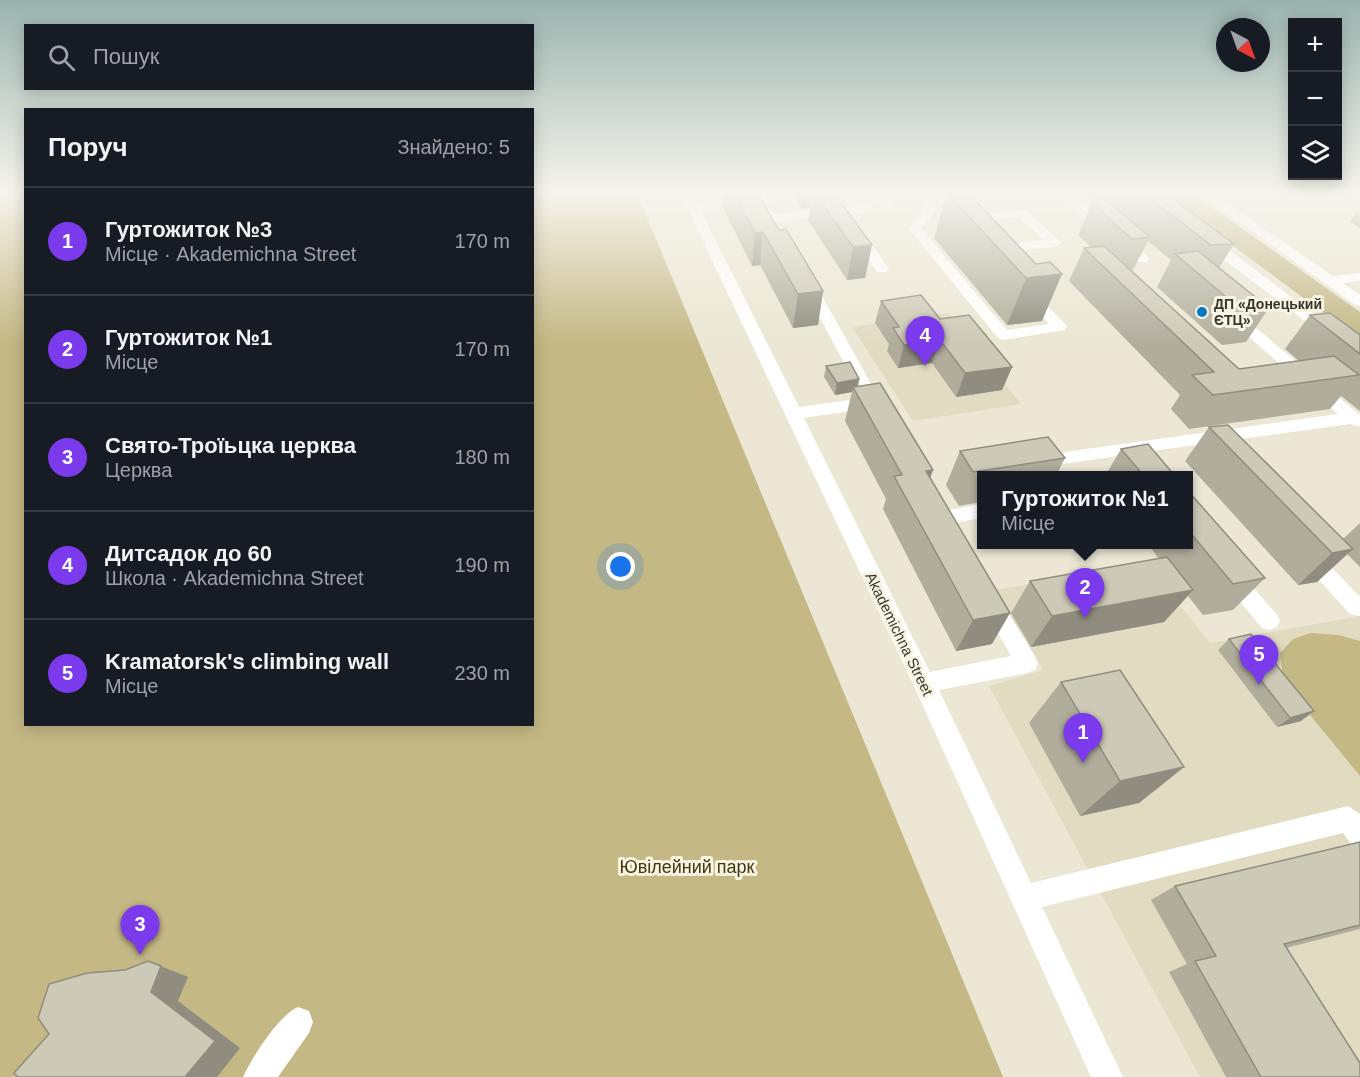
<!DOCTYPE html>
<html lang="uk">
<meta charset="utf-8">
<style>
:root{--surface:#171b24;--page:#20242c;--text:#f1f3f6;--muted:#9ea1a6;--line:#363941;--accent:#7c3aed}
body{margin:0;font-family:Helvetica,sans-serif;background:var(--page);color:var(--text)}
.controls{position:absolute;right:18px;top:18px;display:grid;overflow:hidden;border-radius:0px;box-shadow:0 3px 15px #0003}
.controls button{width:54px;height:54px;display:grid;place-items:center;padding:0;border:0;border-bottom:2px solid var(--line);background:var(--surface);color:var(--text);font:30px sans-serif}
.compass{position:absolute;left:1216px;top:18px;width:54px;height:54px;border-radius:50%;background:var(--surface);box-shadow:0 3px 15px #0003;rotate:139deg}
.you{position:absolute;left:621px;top:567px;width:21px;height:21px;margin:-15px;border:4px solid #fff;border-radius:50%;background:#1a73e8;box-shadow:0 0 0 9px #1a73e833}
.badge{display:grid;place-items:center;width:39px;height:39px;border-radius:50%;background:var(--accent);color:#fff;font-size:20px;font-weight:700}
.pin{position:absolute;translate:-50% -50px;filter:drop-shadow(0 2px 3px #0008)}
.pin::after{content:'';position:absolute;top:32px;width:21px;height:18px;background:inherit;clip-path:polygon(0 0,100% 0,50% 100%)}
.popup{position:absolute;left:977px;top:471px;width:216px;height:78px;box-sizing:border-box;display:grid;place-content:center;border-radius:0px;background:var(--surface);filter:drop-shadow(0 2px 4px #0005);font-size:20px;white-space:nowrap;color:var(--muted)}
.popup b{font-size:22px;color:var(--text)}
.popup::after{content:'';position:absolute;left:50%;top:100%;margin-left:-12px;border:12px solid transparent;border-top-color:var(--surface)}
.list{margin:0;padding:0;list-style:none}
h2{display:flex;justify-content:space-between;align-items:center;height:78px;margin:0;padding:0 24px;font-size:26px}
h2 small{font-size:20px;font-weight:400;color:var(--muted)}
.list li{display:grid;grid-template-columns:39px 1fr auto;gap:18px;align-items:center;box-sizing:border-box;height:108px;padding:0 24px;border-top:2px solid var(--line)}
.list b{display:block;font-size:22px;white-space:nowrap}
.list p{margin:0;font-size:20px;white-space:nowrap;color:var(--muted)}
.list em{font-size:20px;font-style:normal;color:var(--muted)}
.icon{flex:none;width:33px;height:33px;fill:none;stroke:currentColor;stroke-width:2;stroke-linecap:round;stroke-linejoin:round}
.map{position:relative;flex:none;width:1360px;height:1077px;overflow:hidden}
.search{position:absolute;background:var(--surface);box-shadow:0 3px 15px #0003;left:24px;top:24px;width:510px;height:66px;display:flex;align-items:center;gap:15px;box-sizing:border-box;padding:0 21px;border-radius:0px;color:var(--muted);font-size:22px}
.panel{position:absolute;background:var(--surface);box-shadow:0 3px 15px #0003;left:24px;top:108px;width:510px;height:618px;border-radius:0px}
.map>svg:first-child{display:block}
</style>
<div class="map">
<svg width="1360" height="1077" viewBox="0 0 1360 1077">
<rect width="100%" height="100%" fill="#ebe7d4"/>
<!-- built -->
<path fill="#e1dbc1" d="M949,313L1021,404L913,421L852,327Z
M1147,564L1210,643L1360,616V1077H1200L989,686L1043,670L995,590Z"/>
<!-- green -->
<path fill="#c4b885" d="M25,193L26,724H532L533,193H637L1003,1077H0V195Z
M1162,193H1192L1360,312V340Z
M1311,633L1338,635L1360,641V776L1284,683L1280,653L1293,639Z"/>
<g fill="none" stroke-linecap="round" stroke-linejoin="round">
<!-- minor -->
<path fill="#fff" fill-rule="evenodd" d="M680,193H692L696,202L743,196L740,193H753L755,195L810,193L804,197L762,202L775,214L867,204L873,208L867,212L772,222L768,221L749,203L700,209L799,407L863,398L802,285L809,281L816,285L885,409L883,413H871L868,408L804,418L930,672L1011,656L980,601L983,595L990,592L997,595L1035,656L1038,663L1035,670L1027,673L939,690L1031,883L1348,806L1360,814V848L1351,844L1343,833L1042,907L1123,1077H1091L914,686Z
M870,193H882L893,206L887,210L883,209Z
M924,193H936L934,212L922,229L1007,330L1049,324L1022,295L1029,291L1034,292L1065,324L1067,327L1065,330L1003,340L998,338L909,229L922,212Z
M939,193H951L953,195L1012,193L1006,197L959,202L971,215L1026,210L1062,243L1055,247L989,253L987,250L994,246L1044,240L1019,217L964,222Z
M1056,193H1069L1147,256L1149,259L1147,262H1137Z
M1199,193H1213L1333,276L1360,273V281L1343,283L1360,295V306L1355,305Z
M856,227L861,228L889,269L887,272H877L875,269L850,231Z
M1207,236L1212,237L1360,349V361L1355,359L1202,243L1201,240Z
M1232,311L1237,312L1360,415V427L1350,424L1212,443L1225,459L1222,463C1209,467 1202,455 1194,445L1056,465L1063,476H1044L1034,461L1037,457L1043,455L1338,414L1227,318L1225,315L1227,312Z
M982,504V518L954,523L958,529L955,534L948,536L941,534L931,518L934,513Z
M1309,548L1316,551L1360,597V616L1350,614L1302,561L1299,556L1302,551Z
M1230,567L1237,569L1277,615L1280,621L1277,627L1269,630L1261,627L1223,581L1220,575L1223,569Z
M298,1007L309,1011L313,1022L309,1033L278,1077H243C252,1057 279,1015 298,1007Z"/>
</g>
<!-- wall -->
<path fill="#b0ad9d" d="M724,193H757L779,230L823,291L818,325L793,328L760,265L752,266L723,208Z
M796,193H834L872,245L865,278L847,280L808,220L810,208L801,209L795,200Z
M947,193L1036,264L1042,321L1007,325L934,238Z
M1090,193H1165L1234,244L1219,268L1269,308L1246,342L1222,345L1157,287L1171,260L1148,241L1133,270H1131L1239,369L1299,361L1285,349L1310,315L1360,335V411L1341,396L1330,409L1189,429L1171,409L1180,395L1069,281L1084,248L1091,247L1078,235L1092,203L1097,198Z
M1360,212V228L1350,222L1356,213Z
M881,301L940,319L1012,367L1002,390L956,397L932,363L898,368L887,351L889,344L875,323Z
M826,366L859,379L858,387L930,478L992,644L956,651L883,509L886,499L845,421L852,392L835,395L824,377Z
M1209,427L1343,539L1360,523V567L1347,554L1317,582L1298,585L1185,461Z
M1121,449L1175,476H1105Z
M960,451L1065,458L1056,476H981V502L959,506L946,485Z
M1188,491L1265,578L1233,610L1203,615L1188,596L1164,622L1031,647L1011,613L1030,581L1159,559L1148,544H1188Z
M1229,639L1301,721L1277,727L1218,650Z
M1061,682L1184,767L1139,803L1080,816L1029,723Z
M1360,842V929L1286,948L1360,1077H1226L1169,972L1187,964L1151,900L1175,886Z"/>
<!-- shaded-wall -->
<path fill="#908d80" d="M803,193H812L810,208L801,209Z
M763,232L760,265L752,266L755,233Z
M872,245L865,278L847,280L853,247Z
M1062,274L1042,321L1007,325L1026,278Z
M823,291L818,325L793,328L798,294Z
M940,340L932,363L898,368L904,345Z
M1012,367L1002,390L956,397L965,373Z
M859,379L857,391L853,387L852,392L835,395L837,383Z
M933,470L921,504L926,471Z
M1353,549L1317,582L1298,585L1332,553Z
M1193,590L1164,622L1031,647L1052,616Z
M1010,613L992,644L956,651L973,620Z
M1314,711L1301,721L1277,727L1290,718Z
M1184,767L1139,803L1080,816L1120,781Z
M148,961L188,977L178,1001L240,1048L217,1077H185L151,992Z"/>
<!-- building -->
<path fill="#cdc9b7" stroke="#908d80" stroke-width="1.5" d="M733,193H757L779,230L786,229L823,291L798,294L763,232L755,233Z
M815,193H834L872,245L853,247Z
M947,193H968L1036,264L1050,262L1062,274L1026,278Z
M1143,193H1165L1234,244L1211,245Z
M1100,195L1150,237L1132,239L1092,203Z
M1104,246L1239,369L1334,356L1359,375L1213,395L1192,375L1214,372L1084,248Z
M1198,251L1269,308L1244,312L1175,254Z
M921,295L940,319L969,315L1012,367L965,373L940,340L904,345L893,328L899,327L881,301Z
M1330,313L1360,335V354L1310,315Z
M850,362L859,379L837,383L826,366Z
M880,383L933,470L926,471L1010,613L973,620L894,476L902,475L853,387Z
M1228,425L1353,549L1332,553L1209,427Z
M1048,437L1065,458L973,472L960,451Z
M1148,444L1175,476H1144L1121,449Z
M1188,491L1265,578L1233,584L1188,530Z
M1167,557L1193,590L1052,616L1030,581Z
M1251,634L1314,711L1290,718L1229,639Z
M1120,670L1184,767L1120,781L1061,682Z
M1360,842V925L1284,944L1360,1063V1077H1261L1195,961L1216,956L1175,886Z
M148,961L161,966L151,992L215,1041L185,1077H18L14,1073L49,1034L38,1018L49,984L87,973L125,970Z"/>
<!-- sky -->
<linearGradient id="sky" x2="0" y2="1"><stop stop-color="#9ab3ae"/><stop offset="0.56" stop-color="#f6f4ec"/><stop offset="1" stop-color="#f6f4ec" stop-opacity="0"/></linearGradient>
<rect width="1360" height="344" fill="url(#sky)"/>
<!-- markers -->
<circle fill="#0278c2" stroke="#f8f4e1" stroke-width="2" cx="1202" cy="312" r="6"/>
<g text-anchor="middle" stroke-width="6" stroke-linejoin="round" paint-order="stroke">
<!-- far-poi labels -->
<g font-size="14" font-weight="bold" fill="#37362e" stroke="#f8f4e1" text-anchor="start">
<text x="1214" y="309">ДП «Донецький<tspan x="1214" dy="16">ЄТЦ»</tspan></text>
</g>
<!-- street labels -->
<g font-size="15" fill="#37362e" stroke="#f8f4e1">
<text transform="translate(899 634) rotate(64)" y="5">Akademichna Street</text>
</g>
<!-- near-park labels -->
<g font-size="18" fill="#403710" stroke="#f8f4e1">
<text x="687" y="873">Ювілейний парк</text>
</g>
</g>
</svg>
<div class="controls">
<button>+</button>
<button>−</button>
<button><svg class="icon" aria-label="layers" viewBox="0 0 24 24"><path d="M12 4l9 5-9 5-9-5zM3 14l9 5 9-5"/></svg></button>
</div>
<svg class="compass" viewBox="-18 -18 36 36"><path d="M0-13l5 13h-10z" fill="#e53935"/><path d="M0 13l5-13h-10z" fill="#9ea1a6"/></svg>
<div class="you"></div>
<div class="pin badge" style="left:1083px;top:763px">1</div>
<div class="pin badge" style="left:1085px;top:618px">2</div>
<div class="popup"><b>Гуртожиток №1</b>Місце</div>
<div class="pin badge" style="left:140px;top:955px">3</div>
<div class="pin badge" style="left:925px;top:366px">4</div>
<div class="pin badge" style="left:1259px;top:685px">5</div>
<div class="search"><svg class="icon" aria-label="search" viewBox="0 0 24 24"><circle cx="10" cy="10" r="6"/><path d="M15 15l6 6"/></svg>Пошук</div>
<section class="panel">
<h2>Поруч<small>Знайдено: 5</small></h2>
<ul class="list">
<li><span class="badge">1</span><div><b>Гуртожиток №3</b><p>Місце · Akademichna Street</p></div><em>170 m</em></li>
<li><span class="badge">2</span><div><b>Гуртожиток №1</b><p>Місце</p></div><em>170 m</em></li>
<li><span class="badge">3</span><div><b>Свято-Троїьцка церква</b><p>Церква</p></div><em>180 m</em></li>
<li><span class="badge">4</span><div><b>Дитсадок до 60</b><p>Школа · Akademichna Street</p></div><em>190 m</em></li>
<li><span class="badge">5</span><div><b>Kramatorsk's climbing wall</b><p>Місце</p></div><em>230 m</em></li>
</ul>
</section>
</div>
